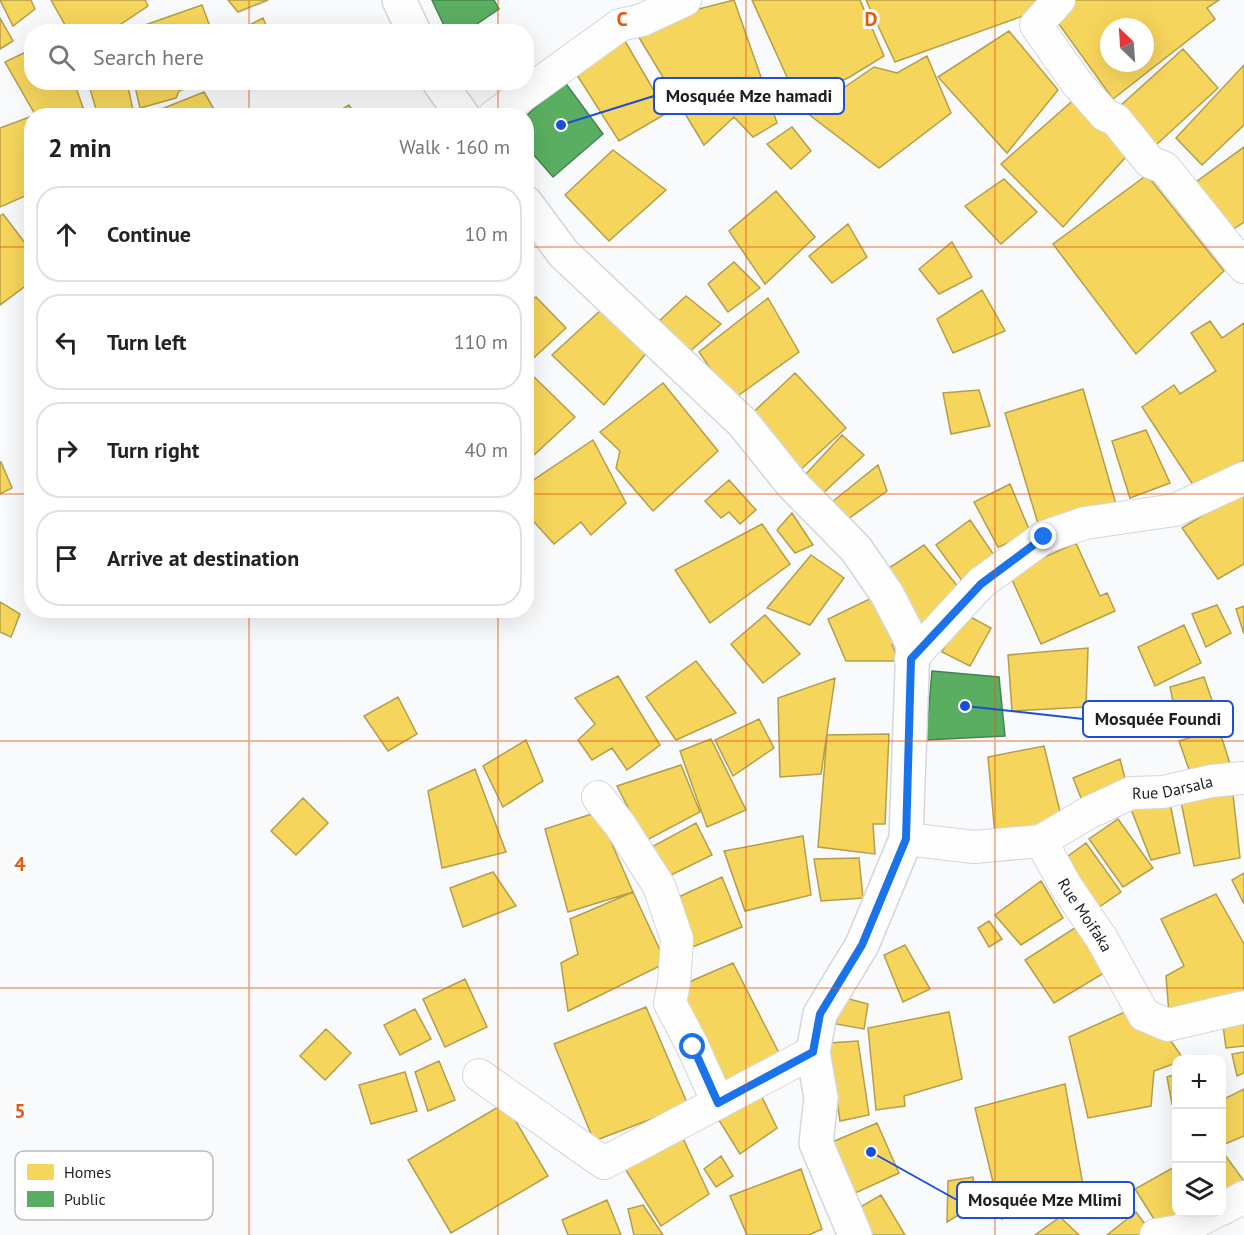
<!DOCTYPE html>
<meta charset="utf-8">
<style>
:root{--surface:#fff;--page:#f2f2f2;--text:#222;--muted:#767676;--line:#e0e0e0}
body{margin:0;font-family:"PT Sans",sans-serif;background:var(--page);color:var(--text)}
.controls{position:absolute;right:18px;bottom:18px;display:grid;overflow:hidden;border-radius:12px;box-shadow:0 6px 24px #0002}
.controls button{width:54px;height:54px;display:grid;place-items:center;padding:0;border:0;border-bottom:2px solid var(--line);background:var(--surface);color:var(--text);font:30px sans-serif}
.compass{position:absolute;left:1100px;top:18px;width:54px;height:54px;border-radius:50%;background:var(--surface);box-shadow:0 6px 24px #0002;rotate:335deg}
.stop{position:absolute;width:18px;height:18px;margin:-14px;border:4px solid #1a73e8;border-radius:50%;background:#fff}
.stop.end{background:#1a73e8;border-color:#fff;box-shadow:0 2px 6px #0008}
.list{margin:0;padding:0;list-style:none}
h2{display:flex;justify-content:space-between;align-items:center;height:78px;margin:0;padding:0 24px;font-size:26px}
h2 small{font-size:20px;font-weight:400;color:var(--muted)}
.list li{display:grid;grid-template-columns:39px 1fr auto;gap:18px;align-items:center;box-sizing:border-box;height:96px;margin:0 12px 12px;padding:0 12px;border:2px solid var(--line);border-radius:24px}
.list b{display:block;font-size:22px;white-space:nowrap}
.list em{font-size:20px;font-style:normal;color:var(--muted)}
.icon{flex:none;width:33px;height:33px;fill:none;stroke:currentColor;stroke-width:2;stroke-linecap:round;stroke-linejoin:round}
.map{position:relative;flex:none;width:1244px;height:1235px;overflow:hidden}
.search{position:absolute;background:var(--surface);box-shadow:0 6px 24px #0002;left:24px;top:24px;width:510px;height:66px;display:flex;align-items:center;gap:15px;box-sizing:border-box;padding:0 21px;border-radius:24px;color:var(--muted);font-size:22px}
.panel{position:absolute;background:var(--surface);box-shadow:0 6px 24px #0002;left:24px;top:108px;width:510px;height:510px;border-radius:24px}
.map>svg:first-child{display:block}
</style>
<div class="map">
<svg width="1244" height="1235" viewBox="0 0 1244 1235">
<rect width="100%" height="100%" fill="#f8fafc"/>
<!-- homes -->
<path fill="#f6d55c" stroke="#b49e4b" stroke-width="1.5" fill-rule="evenodd" d="M0,0H31L35,9L13,26Z
M51,0H145L148,6L109,32H69Z
M228,0H268L238,12Z
M734,0L777,123L753,137L734,117L704,145L632,26Z
M752,0H860L884,56L848,78L797,99Z
M866,0H1042L1045,8L895,62Z
M1075,0H1219L1207,8L1215,19L1113,99L1053,16ZM1109,27H1145V63H1109Z
M202,5L212,32H125Z
M0,18L13,41L0,49Z
M263,18L269,32L238,31Z
M1009,31L1058,90L1007,153L938,77Z
M622,36L667,113L619,141L575,72Z
M32,49V82H74L86,116H36L5,62Z
M1183,49L1218,88L1156,145L1120,106Z
M927,56L951,113L879,168L807,113L874,67L897,73Z
M1244,65V125L1202,165L1176,138Z
M88,82H127L133,110L114,116H98Z
M134,82H202L179,91L176,98L140,108Z
M204,92L218,116H144Z
M1078,96L1132,150L1063,227L1001,164Z
M349,105L356,116H330Z
M32,116V193L0,207V128Z
M792,127L811,151L791,169L767,144Z
M1244,147V222L1232,230L1196,182Z
M613,150L666,190L609,241L565,195Z
M1147,175L1224,271L1136,354L1053,244Z
M1004,179L1037,212L1001,244L965,206Z
M776,191L815,237L765,284L729,231Z
M3,214L32,252V281L0,305V216Z
M848,224L867,257L832,283L809,256Z
M952,242L972,277L939,294L919,269Z
M734,262L760,288L728,312L708,284Z
M982,290L1005,331L953,353L937,319Z
M686,296L721,324L687,354L659,321Z
M536,297L566,328L526,365V305Z
M768,298L799,352L732,400L699,352Z
M601,310L647,352L604,405L552,355Z
M1210,321L1222,338L1244,323V460L1197,491L1142,407L1174,385L1180,394L1216,371L1191,333Z
M795,373L846,428L797,473L746,419Z
M531,374L575,417L533,456L526,448V378Z
M663,383L718,451L653,511L616,468L620,451L600,432Z
M1083,389L1117,508L1039,527L1005,413Z
M979,390L990,426L951,434L943,393Z
M1146,430L1170,483L1130,498L1112,441Z
M842,435L864,455L821,495L804,476Z
M593,440L626,503L591,535L581,522L554,544L526,513V485Z
M0,462H1L12,488L0,494Z
M878,465L887,491L848,519L832,502Z
M729,480L756,510L740,524L729,512L721,518L705,501Z
M1010,484L1031,534L998,547L974,502Z
M1244,490V564L1218,579L1182,528Z
M792,513L813,545L795,553L777,530Z
M970,520L996,558L963,582L936,545Z
M762,524L790,564L710,623L675,570Z
M1076,543L1100,596L1107,593L1115,611L1041,644L1009,573Z
M924,545L959,588L914,631L883,572Z
M811,555L844,578L810,625L767,608Z
M882,593L904,638L892,645L899,661H846L828,619Z
M0,602L20,614L11,637L0,632Z
M1217,605L1231,633L1206,647L1192,614Z
M1244,606V634L1236,609Z
M963,613L991,628L970,666L942,652Z
M765,615L800,654L763,683L731,644Z
M1184,625L1201,663L1155,686L1138,647Z
M1088,648L1086,707L1012,711L1008,655Z
M696,661L736,713L676,740L646,697Z
M618,676L660,745L627,770L612,748L592,760L578,740L595,724L575,698Z
M1204,677L1219,721L1179,731L1170,687Z
M835,678L821,774L780,777L778,698Z
M398,697L417,734L388,751L364,716Z
M759,719L774,748L733,776L715,740Z
M1219,729L1232,770L1193,781L1179,741Z
M889,734L885,824H873L875,854L818,847L827,735Z
M711,739L746,810L707,827L680,751Z
M526,740L543,781L503,807L483,766Z
M1044,746L1064,828L996,846L988,757Z
M1120,759L1128,790L1085,808L1073,778Z
M681,765L700,812L645,841L617,786Z
M475,769L506,852L442,868L428,791Z
M1232,785L1240,858L1194,866L1179,792Z
M303,798L328,823L296,855L271,831Z
M1169,798L1180,853L1151,860L1129,804Z
M598,812L633,892L568,912L545,829Z
M1118,819L1153,868L1123,887L1089,839Z
M696,823L712,855L665,878L648,849Z
M803,836L811,895L745,911L724,851Z
M1086,843L1121,892L1089,914L1053,867Z
M859,858L863,898L821,901L814,859Z
M493,872L516,906L463,927L450,888Z
M1244,873V904L1232,880Z
M722,877L742,927L690,948L672,900Z
M1041,881L1063,918L1021,945L995,915Z
M633,892L666,963L568,1011L561,963L578,954L570,919Z
M1216,894L1244,944V1000L1169,1014L1166,976L1184,966L1161,919Z
M989,921L1002,939L989,947L978,928Z
M1084,922L1114,967L1054,1003L1025,960Z
M905,945L930,989L903,1002L884,955Z
M733,963L781,1057L719,1084L675,988Z
M465,979L487,1027L445,1047L423,999Z
M842,997L868,1004L864,1029L836,1024Z
M1145,1003L1184,1060H1176V1063L1154,1071L1151,1106L1088,1118L1069,1037Z
M646,1007L688,1105L594,1141L554,1044Z
M415,1009L431,1039L400,1055L384,1025Z
M949,1012L962,1079L904,1096L905,1106L876,1110L868,1028Z
M1244,1014V1046L1226,1048L1222,1018Z
M326,1029L351,1053L325,1080L300,1056Z
M858,1041L869,1115L840,1121L829,1043Z
M1244,1052V1073L1237,1076L1232,1054Z
M439,1061L455,1100L428,1111L415,1072Z
M405,1072L417,1111L371,1124L359,1085Z
M1176,1074V1102L1172,1104L1167,1077Z
M1065,1084L1084,1191L1002,1219L975,1108Z
M1244,1089V1136L1225,1144L1222,1137V1100Z
M759,1091L777,1128L740,1154L717,1117Z
M505,1103L548,1176L451,1233L408,1160Z
M877,1123L899,1173L853,1194L830,1143Z
M681,1134L709,1194L661,1226L624,1167Z
M1222,1151L1244,1181V1186L1222,1197Z
M721,1156L733,1176L716,1187L704,1169Z
M1176,1166V1212H1191L1159,1227L1135,1189Z
M801,1169L822,1229L809,1235H747L730,1196Z
M973,1177L974,1206L947,1222L948,1181Z
M881,1195L905,1235H863L850,1213Z
M607,1200L621,1235H568L562,1220Z
M643,1205L663,1235H634L628,1209Z
M1136,1212L1150,1231L1146,1235H1107Z
M1060,1217L1079,1235H1035Z"/>
<!-- public -->
<path fill="#5aae61" stroke="#46834f" stroke-width="1.5" d="M432,0H494L499,9L465,32H447Z
M564,81L603,134L553,177L526,146V116Z
M932,671L999,677L1005,736L926,740Z"/>
<g fill="none" stroke-linecap="round" stroke-linejoin="round">
<defs>
<g id="minor">
<path d="M1059,0L1036,25L1076,82L1105,115L1116,120L1150,162L1165,168L1244,267"/>
<path d="M494,116L620,25L642,20L685,0"/>
<path d="M911,659L981,583L1044,537L1085,523L1175,510L1244,478"/>
<path d="M598,797L620,825L659,886L677,939L674,983L670,1003L693,1047L718,1103"/>
<path id="s1" d="M906,839L974,847L1041,841L1066,886L1102,939L1144,1015L1168,1025L1244,1007"/>
<path id="s2" d="M1041,841L1088,813L1131,793L1163,792L1211,781L1243,778"/>
<path d="M479,1075L604,1163L813,1052"/>
<path d="M1222,1209L1244,1197"/>
<path d="M1156,1235L1179,1231L1215,1212"/>
</g>
<path id="secondary" d="M399,0L414,32
M439,82L463,116
M526,203L563,253L743,423L792,484L856,549L887,594L913,644L906,839L862,945L820,1014L813,1052L821,1098L816,1143L855,1235"/>
</defs>
<!-- minor casing -->
<use href="#minor" stroke="#d3d7db" stroke-width="34"/>
<!-- secondary casing -->
<use href="#secondary" stroke="#d3d7db" stroke-width="36"/>
<!-- minor -->
<use href="#minor" stroke="#fefeff" stroke-width="32"/>
<!-- secondary -->
<use href="#secondary" stroke="#fefeff" stroke-width="33"/>
</g>
<g fill="none" stroke-linecap="round" stroke-linejoin="round">
<!-- route -->
<path stroke="#1a73e8" stroke-width="8" d="M693,1047L718,1103L813,1052L820,1014L862,945L906,839L911,659L981,584L1044,537"/>
</g>
<!-- grid -->
<path fill="none" stroke="#e8590c" stroke-width="1.5" stroke-opacity="0.55" d="M249,0V32M498,0V32M746,0V1235M995,0V1235M249,82V116M498,82V116M0,247H32M526,247H1244M0,494H32M526,494H1244M249,610V1235M498,610V1235M0,741H1244M0,988H1244"/>
<g text-anchor="middle" stroke-width="6" stroke-linejoin="round" paint-order="stroke">
<!-- street labels -->
<g font-size="16" fill="#191f24" stroke="#fff">
<text dy="6" stroke="none"><textPath href="#s2" startOffset="144">Rue Darsala</textPath></text>
<text dy="6" stroke="none"><textPath href="#s1" startOffset="222">Rue Moifaka</textPath></text>
</g>
</g>
<!-- legend -->
<rect x="15" y="1151" width="198" height="69" rx="9" fill="#fff" stroke="#babcbd" stroke-width="1.5"/>
<rect x="27" y="1164" width="27" height="16" fill="#f6d55c"/>
<rect x="27" y="1191" width="27" height="16" fill="#5aae61"/>
<g font-size="16" fill="#191f24">
<text x="64" y="1178">Homes</text>
<text x="64" y="1205">Public</text>
</g>
<g font-size="20" text-anchor="middle" font-weight="bold" fill="#e8590c" stroke="#fff" stroke-width="6" stroke-linejoin="round" paint-order="stroke">
<text x="622" y="26">C</text>
<text x="871" y="26">D</text>
<text x="20" y="871">4</text>
<text x="20" y="1118">5</text>
</g>
<!-- callouts -->
<path fill="none" stroke="#1d4ed8" stroke-width="2" d="M561 125L654 96M965 706L1083 719M871 1152L957 1200"/>
<g fill="#1d4ed8" stroke="#fff" stroke-width="2">
<circle cx="561" cy="125" r="6"/>
<circle cx="965" cy="706" r="6"/>
<circle cx="871" cy="1152" r="6"/>
</g>
<g fill="#fff" stroke="#1d4ed8" stroke-width="2">
<rect x="654" y="78" width="190" height="36" rx="6"/>
<rect x="1083" y="701" width="150" height="36" rx="6"/>
<rect x="957" y="1182" width="177" height="36" rx="6"/>
</g>
<g font-size="18" text-anchor="middle" font-weight="bold" fill="#191f24">
<text x="749" y="102">Mosquée Mze hamadi</text>
<text x="1158" y="725">Mosquée Foundi</text>
<text x="1045" y="1206">Mosquée Mze Mlimi</text>
</g>
</svg>
<div class="controls">
<button>+</button>
<button>−</button>
<button><svg class="icon" aria-label="layers" viewBox="0 0 24 24"><path d="M12 4l9 5-9 5-9-5zM3 14l9 5 9-5"/></svg></button>
</div>
<svg class="compass" viewBox="-18 -18 36 36"><path d="M0-13l5 13h-10z" fill="#e53935"/><path d="M0 13l5-13h-10z" fill="#767676"/></svg>
<div class="stop" style="left:693px;top:1047px"></div>
<div class="stop end" style="left:1044px;top:537px"></div>
<div class="search"><svg class="icon" aria-label="search" viewBox="0 0 24 24"><circle cx="10" cy="10" r="6"/><path d="M15 15l6 6"/></svg>Search here</div>
<section class="panel">
<h2>2 min<small>Walk · 160 m</small></h2>
<ul class="list">
<li><svg class="icon" aria-label="ahead" viewBox="0 0 24 24"><path d="M12 20V5M6 11l6-6 6 6"/></svg><div><b>Continue</b></div><em>10 m</em></li>
<li><svg class="icon" aria-label="left" viewBox="0 0 24 24"><path d="M17 20v-9H6M10 6l-5 5 5 5"/></svg><div><b>Turn left</b></div><em>110 m</em></li>
<li><svg class="icon" aria-label="right" viewBox="0 0 24 24"><path d="M7 20v-9h11M14 6l5 5-5 5"/></svg><div><b>Turn right</b></div><em>40 m</em></li>
<li><svg class="icon" aria-label="arrive" viewBox="0 0 24 24"><path d="M6 21V4h12l-3 4 3 4H6"/></svg><div><b>Arrive at destination</b></div></li>
</ul>
</section>
</div>
